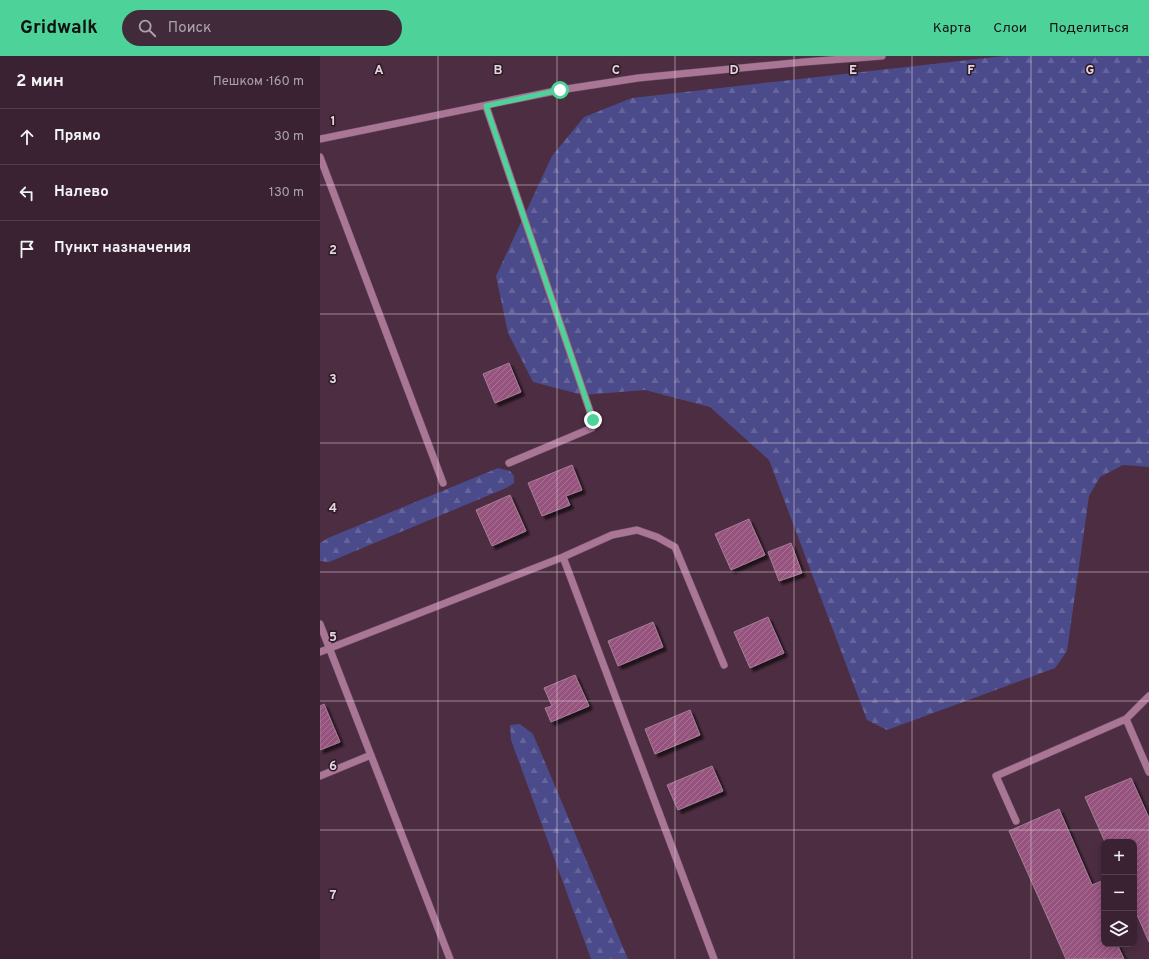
<!DOCTYPE html>
<html lang="ru">
<meta charset="utf-8">
<style>
:root{--surface:#3a2232;--page:#412a3a;--text:#f1f3f6;--muted:#aba4ac;--line:#543f4d;--accent:#4dd39a}
body{margin:0;font-family:Overpass,sans-serif;background:var(--page);color:var(--text)}
.controls{position:absolute;right:12px;bottom:12px;display:grid;overflow:hidden;border-radius:8px;box-shadow:0 2px 10px #0003}
.controls button{width:36px;height:36px;display:grid;place-items:center;padding:0;border:0;border-bottom:1px solid var(--line);background:var(--surface);color:var(--text);font:20px sans-serif}
.stop{position:absolute;width:12px;height:12px;margin:-9px;border:3px solid #4dd39a;border-radius:50%;background:#fff}
.stop.end{background:#4dd39a;border-color:#fff;box-shadow:0 1px 4px #0008}
.list{margin:0;padding:0;list-style:none}
h2{display:flex;justify-content:space-between;align-items:center;height:52px;margin:0;padding:0 16px;font-size:17px}
h2 small{font-size:13px;font-weight:400;color:var(--muted)}
.list li{display:grid;grid-template-columns:26px 1fr auto;gap:12px;align-items:center;box-sizing:border-box;height:56px;padding:0 16px;border-top:1px solid var(--line)}
.list b{display:block;font-size:15px;white-space:nowrap}
.list em{font-size:13px;font-style:normal;color:var(--muted)}
.icon{flex:none;width:22px;height:22px;fill:none;stroke:currentColor;stroke-width:2;stroke-linecap:round;stroke-linejoin:round}
.map{position:relative;flex:none;width:829px;height:903px;overflow:hidden}
header{display:flex;align-items:center;gap:24px;box-sizing:border-box;height:56px;padding:0 20px;background:var(--accent);color:#111}
header strong{font-size:19px}
nav{display:flex;gap:22px;margin-inline-start:auto;font-size:14px}
.search{width:280px;height:36px;background:var(--page);display:flex;align-items:center;gap:10px;box-sizing:border-box;padding:0 14px;border-radius:22px;color:var(--muted);font-size:15px}
main{display:flex}
aside{flex:1;background:var(--surface)}
.map>svg:first-child{display:block}
</style>
<header>
<strong>Gridwalk</strong>
<div class="search"><svg class="icon" aria-label="search" viewBox="0 0 24 24"><circle cx="10" cy="10" r="6"/><path d="M15 15l6 6"/></svg>Поиск</div>
<nav><a>Карта</a><a>Слои</a><a>Поделиться</a></nav>
</header>
<main>
<aside>
<h2>2 мин<small>Пешком · 160 m</small></h2>
<ul class="list">
<li><svg class="icon" aria-label="ahead" viewBox="0 0 24 24"><path d="M12 20V5M6 11l6-6 6 6"/></svg><div><b>Прямо</b></div><em>30 m</em></li>
<li><svg class="icon" aria-label="left" viewBox="0 0 24 24"><path d="M17 20v-9H6M10 6l-5 5 5 5"/></svg><div><b>Налево</b></div><em>130 m</em></li>
<li><svg class="icon" aria-label="arrive" viewBox="0 0 24 24"><path d="M6 21V4h12l-3 4 3 4H6"/></svg><div><b>Пункт назначения</b></div></li>
</ul>
</aside>
<div class="map">
<svg width="829" height="903" viewBox="0 0 829 903">
<defs>
<pattern id="forest-firs" width="22" height="20" patternUnits="userSpaceOnUse"><rect width="22" height="20" fill="#4b4b8b"/><path d="M5 1l3.5 6h-7zM16 11l3.5 6h-7z" fill="#65649b"/></pattern>
<pattern id="building-hatch" width="6" height="6" patternUnits="userSpaceOnUse"><rect width="6" height="6" fill="#96527e"/><path d="M-1 1l2-2M0 6l6-6M5 7l2-2" fill="none" stroke="#aa7296"/></pattern>
<filter id="shadow"><feDropShadow dx="3.5" dy="3.5" stdDeviation="1" flood-color="#0009"/></filter>
</defs>
<rect width="100%" height="100%" fill="#4d2d42"/>
<!-- forest -->
<path fill="url(#forest-firs)" d="M684,0H829V411L803,409L780,421L769,440L747,595L735,612L567,674L547,664L449,404L390,351L325,334L263,339L213,326L188,277L176,220L232,100L264,61L312,42Z
M178,412L190,415L194,420V427L186,432L9,506L0,505V487L8,482Z
M200,668L213,678L308,903H271L191,684L190,669Z"/>
<!-- building -->
<path fill="url(#building-hatch)" stroke="#a57f96" filter="url(#shadow)" d="M189,307L201,336L175,347L163,318Z
M252,409L262,434L246,440L250,449L222,460L208,427Z
M190,439L206,475L172,490L156,454Z
M429,463L445,499L411,514L395,478Z
M471,487L482,517L459,525L448,496Z
M448,561L464,597L430,612L414,576Z
M333,566L343,591L298,610L288,585Z
M255,619L269,650L231,666L225,652L232,650L224,632Z
M4,648L20,686L0,694V650Z
M370,654L380,679L335,698L325,673Z
M392,710L403,735L358,754L347,729Z
M811,722L829,762V886L814,852V786H785L765,741Z
M739,753L772,829L784,824V888H797L804,903H746L689,775Z"/>
<g fill="none" stroke-linecap="round" stroke-linejoin="round">
<defs>
<path id="lane" d="M166,50L273,364L272,372L189,407
M0,83L240,34L318,22L484,6L562,0
M0,101L123,427
M243,501L394,903
M0,568L130,903
M0,596L243,501L292,479L317,474L337,481L355,491L404,609
M806,663L829,640
M0,720L51,699
M696,765L676,720L806,663L829,716"/>
</defs>
<!-- lane casing -->
<use href="#lane" stroke="#694b5e" stroke-width="8"/>
<!-- lane -->
<use href="#lane" stroke="#a97696" stroke-width="7"/>
</g>
<g fill="none" stroke-linecap="round" stroke-linejoin="round">
<!-- route -->
<path stroke="#4dd39a" stroke-width="5" d="M240,34L166,50L273,364"/>
</g>
<!-- grid -->
<path fill="none" stroke="#e8d3e0" stroke-width="1" stroke-opacity="0.55" d="M118,0V903M237,0V903M355,0V903M474,0V903M592,0V903M711,0V903M0,129H829M0,258H829M0,387H829M0,516H829M0,645H829M0,774H829"/>
<g font-size="13" text-anchor="middle" font-weight="bold" fill="#e8d3e0" stroke="#2a1b24" stroke-width="3" stroke-linejoin="round" paint-order="stroke">
<text x="59" y="18">A</text>
<text x="178" y="18">B</text>
<text x="296" y="18">C</text>
<text x="414" y="18">D</text>
<text x="533" y="18">E</text>
<text x="651" y="18">F</text>
<text x="770" y="18">G</text>
<text x="13" y="69">1</text>
<text x="13" y="198">2</text>
<text x="13" y="327">3</text>
<text x="13" y="456">4</text>
<text x="13" y="585">5</text>
<text x="13" y="714">6</text>
<text x="13" y="843">7</text>
</g>
</svg>
<div class="controls">
<button>+</button>
<button>−</button>
<button><svg class="icon" aria-label="layers" viewBox="0 0 24 24"><path d="M12 4l9 5-9 5-9-5zM3 14l9 5 9-5"/></svg></button>
</div>
<div class="stop" style="left:240px;top:34px"></div>
<div class="stop end" style="left:273px;top:364px"></div>
</div>
</main>
